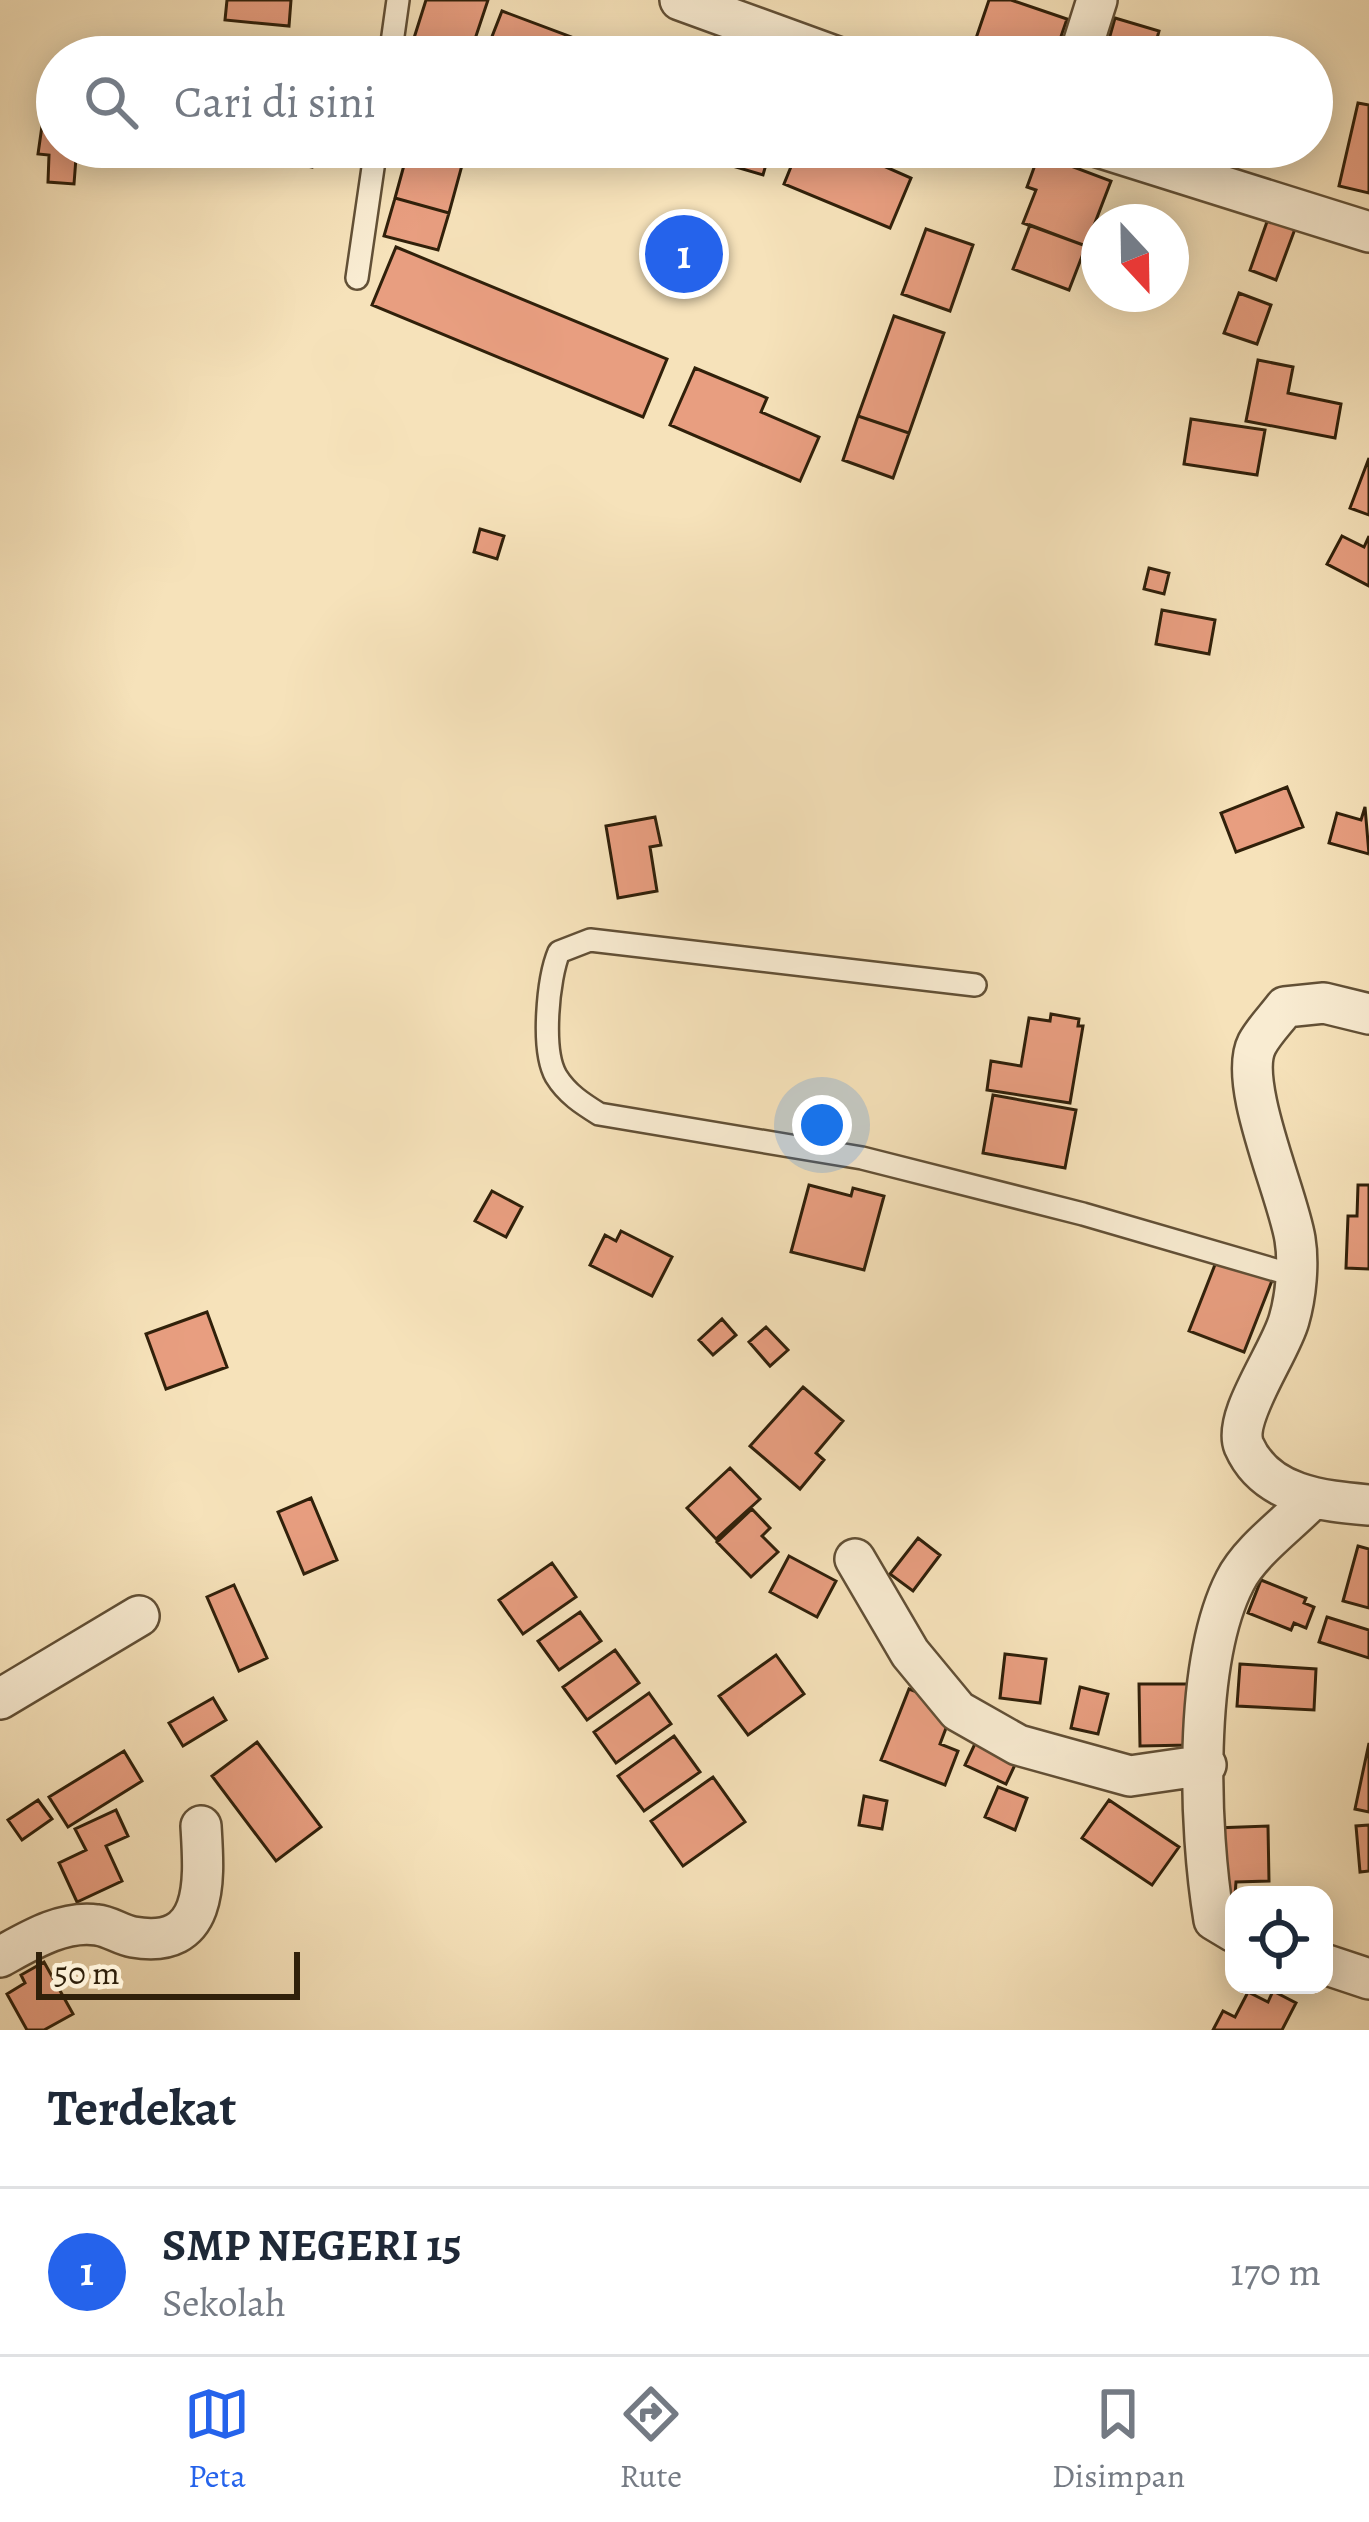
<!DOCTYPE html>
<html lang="id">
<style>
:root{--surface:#fff;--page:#f2f2f3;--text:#1f2937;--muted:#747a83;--line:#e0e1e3;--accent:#2563eb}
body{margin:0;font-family:Alegreya,serif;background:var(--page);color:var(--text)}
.controls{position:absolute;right:36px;bottom:36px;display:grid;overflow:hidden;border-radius:24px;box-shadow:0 6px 30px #0003}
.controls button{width:108px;height:108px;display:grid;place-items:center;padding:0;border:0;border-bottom:3px solid var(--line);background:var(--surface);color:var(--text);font:60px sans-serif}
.compass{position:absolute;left:1081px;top:204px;width:108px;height:108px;border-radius:50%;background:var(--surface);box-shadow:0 6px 30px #0003;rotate:158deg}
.scale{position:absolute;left:36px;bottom:30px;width:264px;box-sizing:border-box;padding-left:12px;border:6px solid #30200a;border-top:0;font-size:33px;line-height:42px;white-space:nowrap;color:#30200a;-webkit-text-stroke:9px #f9ecd2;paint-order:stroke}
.you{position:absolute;left:822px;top:1125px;width:42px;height:42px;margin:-30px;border:9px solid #fff;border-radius:50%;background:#1a73e8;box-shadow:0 0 0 18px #1a73e833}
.badge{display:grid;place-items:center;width:78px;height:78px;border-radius:50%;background:var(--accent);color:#fff;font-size:39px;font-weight:700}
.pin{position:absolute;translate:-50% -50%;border:6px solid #fff;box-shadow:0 3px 12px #0006}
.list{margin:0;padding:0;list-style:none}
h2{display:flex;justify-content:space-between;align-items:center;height:156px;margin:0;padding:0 48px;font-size:51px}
h2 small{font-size:39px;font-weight:400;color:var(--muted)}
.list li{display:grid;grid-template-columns:78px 1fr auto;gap:36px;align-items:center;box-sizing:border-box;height:168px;padding:0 48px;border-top:3px solid var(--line)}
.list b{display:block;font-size:45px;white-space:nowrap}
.list p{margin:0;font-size:39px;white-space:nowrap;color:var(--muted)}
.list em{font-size:39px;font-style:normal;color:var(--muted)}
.icon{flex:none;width:66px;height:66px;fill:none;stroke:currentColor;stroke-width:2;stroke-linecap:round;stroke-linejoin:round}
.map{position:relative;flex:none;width:1369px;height:2030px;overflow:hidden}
.search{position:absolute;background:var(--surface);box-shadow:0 6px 30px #0003;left:36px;right:36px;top:36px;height:132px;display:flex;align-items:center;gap:30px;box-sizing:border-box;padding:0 42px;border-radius:66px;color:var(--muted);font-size:45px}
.sheet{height:324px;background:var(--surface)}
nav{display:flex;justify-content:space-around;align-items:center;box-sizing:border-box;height:168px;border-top:3px solid var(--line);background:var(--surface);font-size:33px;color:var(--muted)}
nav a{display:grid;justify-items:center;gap:6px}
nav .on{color:var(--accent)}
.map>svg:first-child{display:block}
</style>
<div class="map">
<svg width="1369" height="2030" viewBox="0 0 1369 2030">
<rect width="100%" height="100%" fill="#f6e2ba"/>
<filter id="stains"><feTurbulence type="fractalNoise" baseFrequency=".00167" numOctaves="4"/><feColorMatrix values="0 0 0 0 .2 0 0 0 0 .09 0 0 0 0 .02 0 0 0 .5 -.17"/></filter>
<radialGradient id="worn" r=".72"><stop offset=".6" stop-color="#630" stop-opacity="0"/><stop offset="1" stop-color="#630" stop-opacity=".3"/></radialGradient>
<!-- building -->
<path fill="#e89e80" stroke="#30200a" stroke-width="3" d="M227,0H291L289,26L225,20Z
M426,0H488L469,57H408Z
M989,0H1011L1067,19L1054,57H992L972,50Z
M502,11L585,42L579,57H484Z
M1115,18L1159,31L1152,57H1104Z
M49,77L57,78V147H94V159L76,158L74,184L48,182L49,155L38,154Z
M1358,103L1369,105V193L1339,186Z
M249,147H316L312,167L248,155Z
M409,147H467L449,213L395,198Z
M701,147H771L763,175L698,156Z
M799,147H878L872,161L911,178L890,228L784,184Z
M1039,154L1111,181L1086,246L1023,223L1036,190L1027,187Z
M395,198L449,213L438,250L384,236Z
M1268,219L1295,229L1276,280L1250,270Z
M1030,225L1086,246L1069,290L1013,269Z
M926,229L973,245L950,311L902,294Z
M396,247L667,359L643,417L372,305Z
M1239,293L1271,305L1257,344L1224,333Z
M894,316L944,333L909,433L858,416Z
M1258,360L1293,367L1288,393L1341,404L1335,438L1246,421Z
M695,368L767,398L761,412L819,437L800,481L670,425Z
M858,416L909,433L893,478L843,460Z
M1191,419L1265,430L1257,475L1184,464Z
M1369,458V515L1350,508Z
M480,529L504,536L497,559L474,552Z
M1342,536L1364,547L1369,536V586L1327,564Z
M1149,568L1169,573L1164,594L1144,589Z
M1162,610L1215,620L1209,654L1156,644Z
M1287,787L1303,827L1236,852L1221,813Z
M1365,807L1369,854L1329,843L1337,813L1361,820Z
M655,817L661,845L650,847L657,891L618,898L606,826Z
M1051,1014L1079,1019L1078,1026H1083L1070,1103L987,1090L991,1061L1021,1066L1029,1018L1050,1021Z
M993,1095L1076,1110L1065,1168L983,1153Z
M809,1185L851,1196L853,1188L884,1196L864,1270L791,1252Z
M1358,1185H1369V1269L1346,1268L1348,1216H1357Z
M492,1191L522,1207L506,1237L475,1221Z
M621,1231L672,1257L652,1296L590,1265L605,1235L616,1241Z
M1218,1257L1273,1278L1244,1352L1189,1331Z
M207,1312L227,1367L166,1389L146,1334Z
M722,1319L736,1335L713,1355L699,1340Z
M766,1327L788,1350L770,1366L749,1342Z
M803,1387L843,1421L816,1453L824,1460L800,1489L750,1446Z
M730,1468L760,1499L716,1539L687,1508Z
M311,1498L337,1560L304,1574L278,1512Z
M752,1509L770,1528L762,1536L778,1552L751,1577L717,1542Z
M918,1538L940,1555L913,1591L890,1574Z
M1358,1546L1369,1549V1608L1343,1601Z
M789,1556L836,1581L817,1617L770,1592Z
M552,1563L576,1597L523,1634L499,1600Z
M1261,1580L1306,1598L1304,1603L1314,1607L1306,1628L1294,1623L1291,1630L1248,1613Z
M234,1585L267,1658L239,1671L207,1597Z
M580,1612L601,1641L559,1670L538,1641Z
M1327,1617L1369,1630V1658L1319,1642Z
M615,1650L639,1683L587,1720L563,1687Z
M1005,1654L1046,1659L1040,1703L1000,1698Z
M776,1655L804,1694L748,1735L719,1696Z
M1240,1664L1316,1669L1314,1710L1237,1706Z
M1139,1684H1189L1190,1745L1140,1746Z
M1080,1687L1108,1694L1098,1734L1071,1728Z
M909,1689L933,1698L930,1707L951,1715L940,1744L958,1751L945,1785L881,1760Z
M649,1693L671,1724L616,1763L594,1732Z
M213,1698L226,1720L183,1746L169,1723Z
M980,1733L1021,1752L1006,1784L965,1765Z
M674,1736L700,1772L644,1811L618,1776Z
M257,1742L321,1827L276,1861L212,1776Z
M1369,1743V1812L1355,1809Z
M124,1751L142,1781L68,1827L49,1797Z
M713,1777L745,1822L683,1866L651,1821Z
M998,1787L1027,1798L1015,1830L985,1817Z
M864,1796L887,1801L882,1829L859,1825Z
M38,1800L52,1819L22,1840L8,1820Z
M1109,1800L1179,1847L1152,1885L1082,1838Z
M116,1810L128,1836L106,1846L122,1881L77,1902L59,1863L86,1850L75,1829Z
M1369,1825V1871L1360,1872L1356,1826Z
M1268,1826L1269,1881L1236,1882L1234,1908L1217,1909L1215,1828Z
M44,1962L73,2014L44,2030H27L7,1994L25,1983L21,1975Z
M1273,1991L1296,2003L1282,2030H1213L1223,2011L1235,2017L1248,1992L1268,2002Z"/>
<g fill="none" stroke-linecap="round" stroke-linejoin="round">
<defs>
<path id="lane" d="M390,57L398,0
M357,278L376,147
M975,985L590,940L559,952C548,978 541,1050 556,1076C567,1094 583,1104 599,1114L862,1158L1083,1214L1296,1276"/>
<path id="street" d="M680,0L837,57
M1079,57L1097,0
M1098,147L1369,232
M1369,1014L1324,1003L1285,1007C1276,1019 1264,1031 1257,1044C1237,1083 1288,1194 1295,1239C1299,1263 1296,1296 1289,1320C1280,1353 1232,1417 1244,1446C1266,1496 1323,1501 1369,1505
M855,1559L910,1653L958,1711L1018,1745L1130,1776L1206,1765
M0,1699L139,1616
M1234,1932L1214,1920C1199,1829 1193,1663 1235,1581C1250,1551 1288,1524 1311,1500
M0,1957C29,1941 63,1920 97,1925C109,1926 121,1935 133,1937C211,1951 204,1877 201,1826
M1324,1964L1369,1979"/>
</defs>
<!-- lane casing -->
<use href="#lane" stroke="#625036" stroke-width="26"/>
<!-- street casing -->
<use href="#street" stroke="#625036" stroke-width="44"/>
<!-- lane -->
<use href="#lane" stroke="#f9ecd2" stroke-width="21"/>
<!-- street -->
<use href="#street" stroke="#f9ecd2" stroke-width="39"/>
</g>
<rect width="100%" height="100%" filter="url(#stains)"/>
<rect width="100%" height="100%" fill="url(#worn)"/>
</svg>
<div class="controls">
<button><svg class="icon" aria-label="locate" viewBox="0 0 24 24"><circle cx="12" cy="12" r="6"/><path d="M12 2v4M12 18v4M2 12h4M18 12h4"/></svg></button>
</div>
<svg class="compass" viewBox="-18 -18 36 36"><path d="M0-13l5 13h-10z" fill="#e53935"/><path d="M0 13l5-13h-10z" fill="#747a83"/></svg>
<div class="scale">50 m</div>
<div class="you"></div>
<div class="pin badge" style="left:684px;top:254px">1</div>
<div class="search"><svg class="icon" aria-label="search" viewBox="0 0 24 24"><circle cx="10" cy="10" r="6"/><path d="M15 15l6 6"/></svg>Cari di sini</div>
</div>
<section class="sheet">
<h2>Terdekat<small></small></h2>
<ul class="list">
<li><span class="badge">1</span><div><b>SMP NEGERI 15</b><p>Sekolah</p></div><em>170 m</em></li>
</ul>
</section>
<nav>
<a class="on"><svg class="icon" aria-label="map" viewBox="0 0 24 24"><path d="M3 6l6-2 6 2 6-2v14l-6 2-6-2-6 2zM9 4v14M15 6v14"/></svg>Peta</a>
<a><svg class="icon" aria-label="directions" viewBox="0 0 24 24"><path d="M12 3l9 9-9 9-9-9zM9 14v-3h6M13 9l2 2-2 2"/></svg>Rute</a>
<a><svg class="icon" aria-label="saved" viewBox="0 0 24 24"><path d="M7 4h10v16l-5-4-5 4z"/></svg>Disimpan</a>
</nav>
